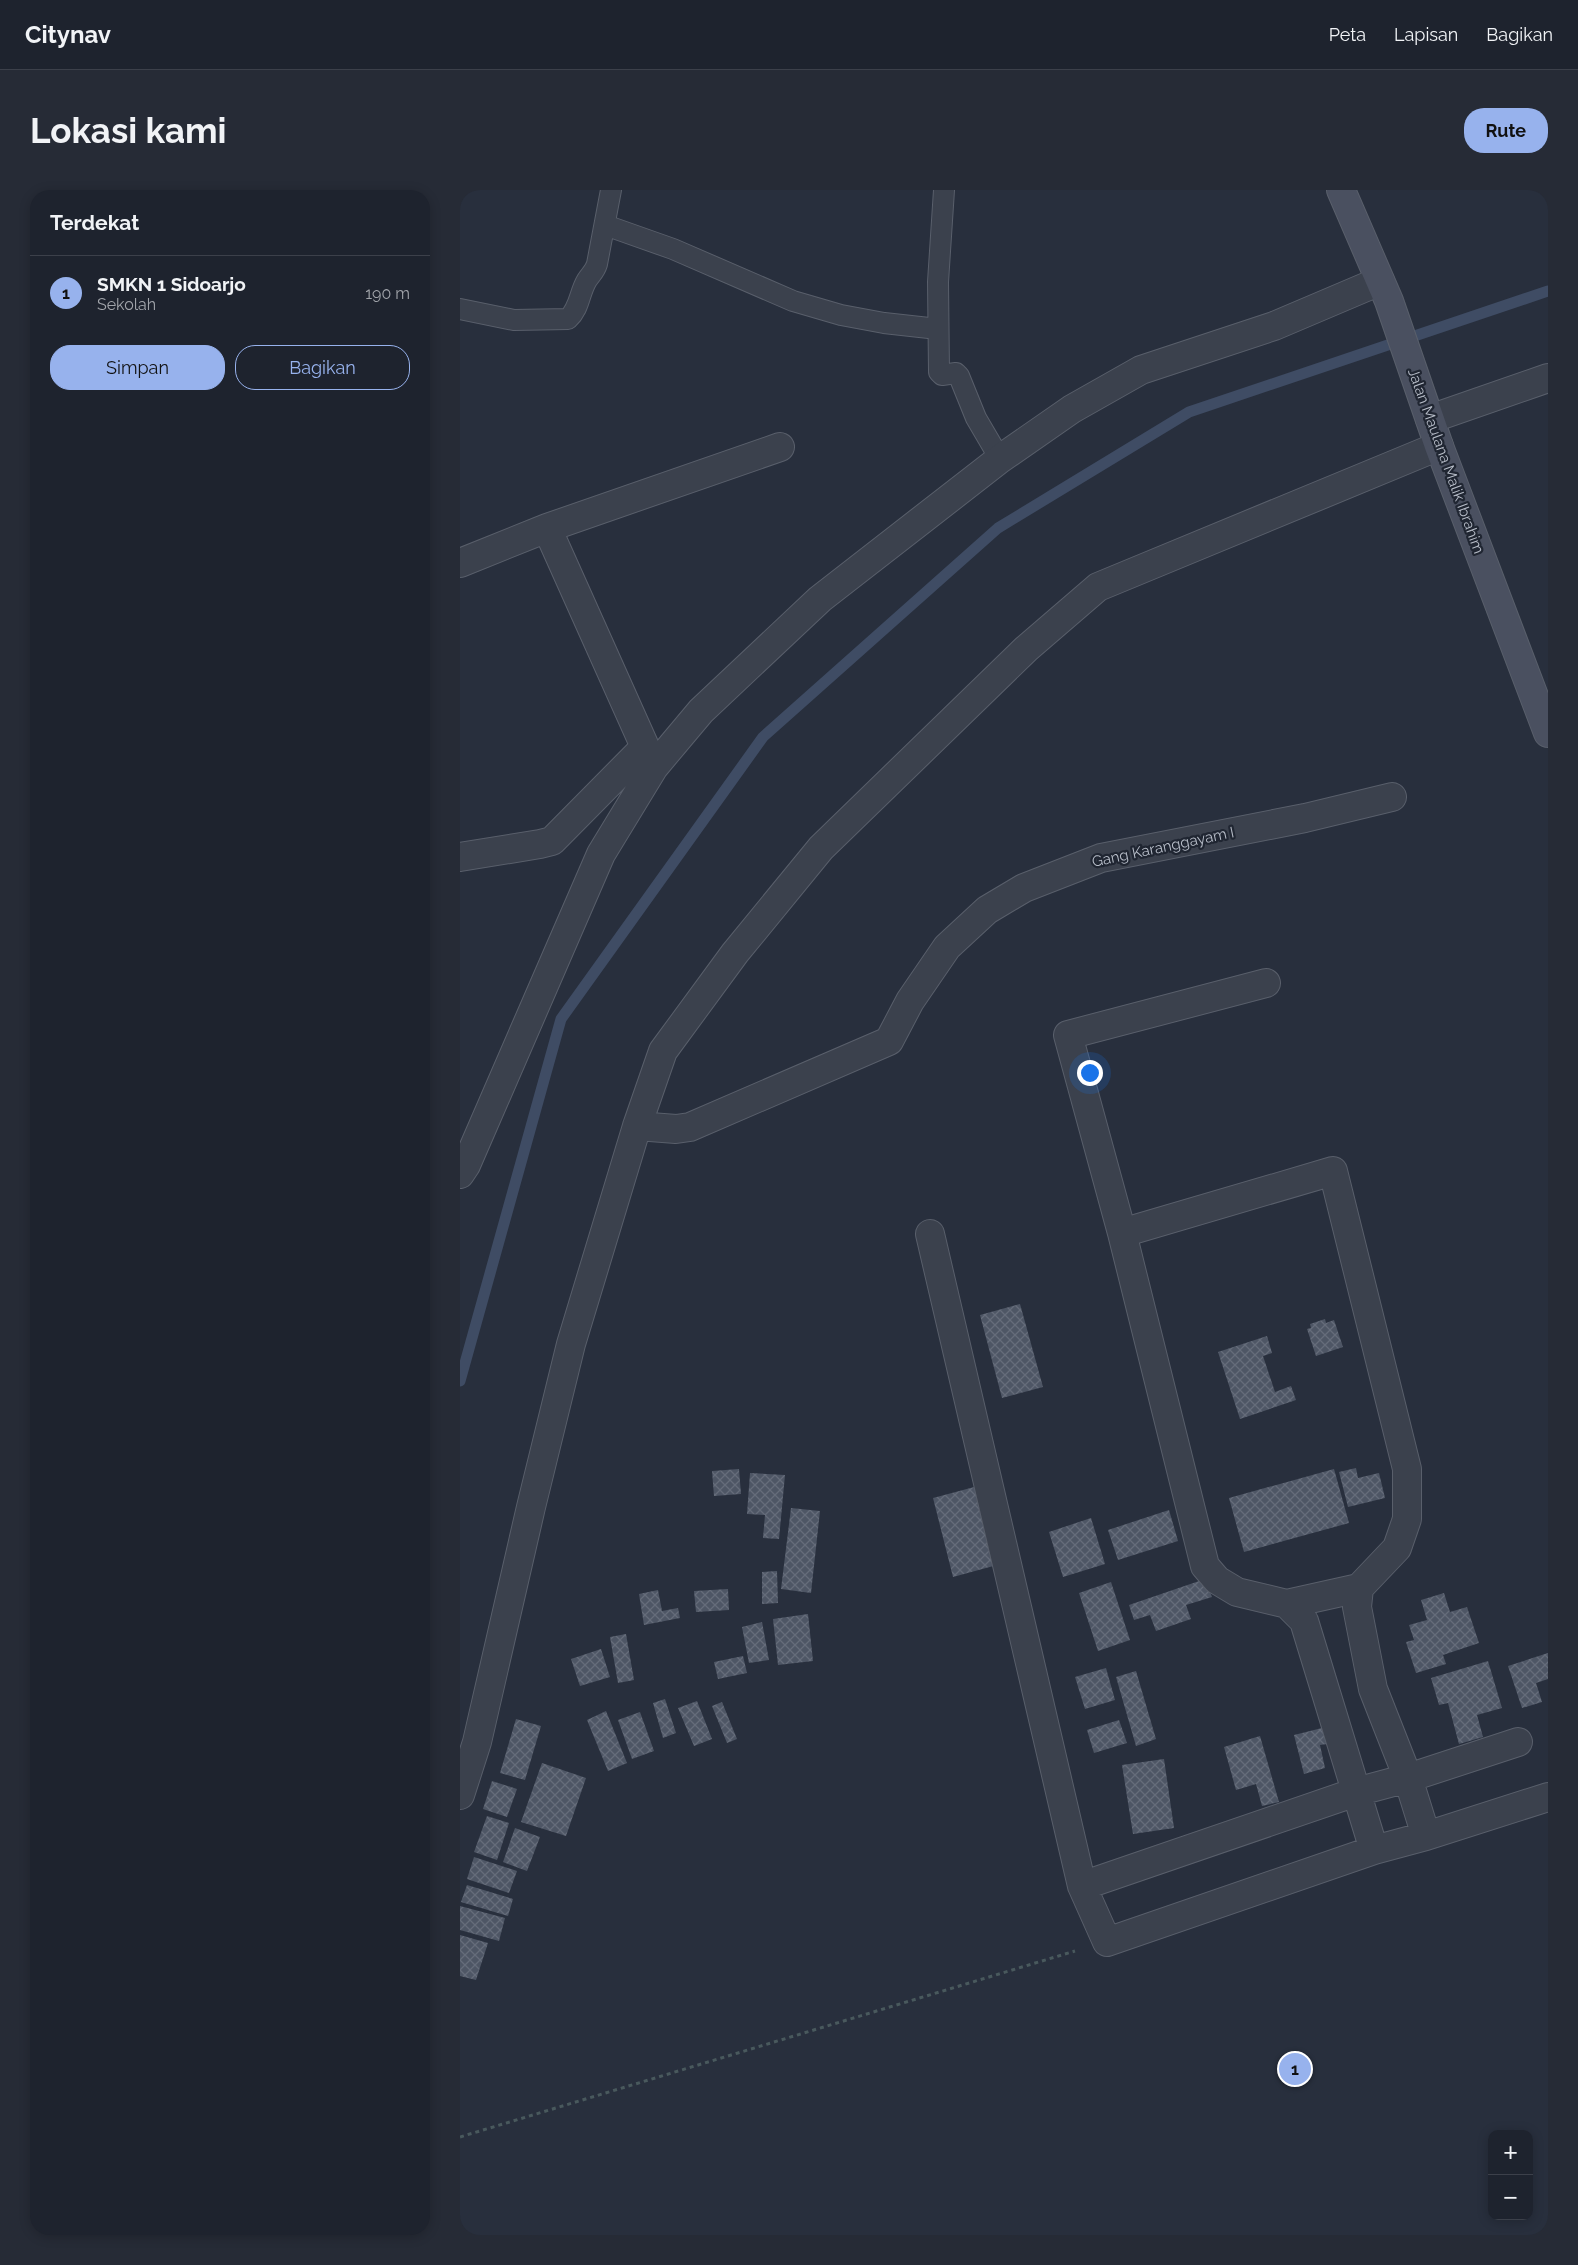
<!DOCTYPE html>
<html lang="id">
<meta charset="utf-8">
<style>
:root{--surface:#1e232e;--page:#262b36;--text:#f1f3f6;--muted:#a1a4aa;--line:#3c404a;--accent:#97b2ed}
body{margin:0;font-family:Raleway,sans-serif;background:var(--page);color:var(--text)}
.controls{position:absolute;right:15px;bottom:15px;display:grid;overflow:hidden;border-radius:10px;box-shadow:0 2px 12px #0003}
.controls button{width:45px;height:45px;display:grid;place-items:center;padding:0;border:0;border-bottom:1px solid var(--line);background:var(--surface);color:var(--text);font:25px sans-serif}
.you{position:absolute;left:629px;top:882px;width:18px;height:18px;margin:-12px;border:4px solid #fff;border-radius:50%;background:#1a73e8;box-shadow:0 0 0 8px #1a73e833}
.badge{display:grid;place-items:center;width:32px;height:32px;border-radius:50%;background:var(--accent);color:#111;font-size:16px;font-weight:700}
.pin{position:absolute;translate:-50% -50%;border:2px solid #fff;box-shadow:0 1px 5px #0006}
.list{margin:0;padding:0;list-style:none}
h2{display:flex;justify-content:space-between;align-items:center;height:65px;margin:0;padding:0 20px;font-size:21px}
h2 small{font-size:16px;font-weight:400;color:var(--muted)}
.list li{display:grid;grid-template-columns:32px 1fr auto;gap:15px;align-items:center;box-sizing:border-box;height:75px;padding:0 20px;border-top:1px solid var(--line)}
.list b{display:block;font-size:19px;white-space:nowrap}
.list p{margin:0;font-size:16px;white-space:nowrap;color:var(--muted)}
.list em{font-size:16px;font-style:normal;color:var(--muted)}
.actions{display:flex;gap:10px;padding:15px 20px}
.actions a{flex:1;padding:11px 0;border:1px solid var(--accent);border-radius:20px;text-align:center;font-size:18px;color:var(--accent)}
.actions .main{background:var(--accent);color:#111}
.map{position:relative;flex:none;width:1088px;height:2045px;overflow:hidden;border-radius:20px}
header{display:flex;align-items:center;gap:30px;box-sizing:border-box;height:70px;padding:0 25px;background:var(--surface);border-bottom:1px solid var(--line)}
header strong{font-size:24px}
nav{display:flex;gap:28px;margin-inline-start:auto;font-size:18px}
.intro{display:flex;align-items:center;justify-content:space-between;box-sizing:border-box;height:120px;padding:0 30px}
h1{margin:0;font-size:35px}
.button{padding:12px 22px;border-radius:20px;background:var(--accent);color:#111;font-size:18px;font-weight:700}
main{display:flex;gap:30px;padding:0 30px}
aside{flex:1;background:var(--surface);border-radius:20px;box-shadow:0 2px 12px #0003}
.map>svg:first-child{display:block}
</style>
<header>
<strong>Citynav</strong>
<nav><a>Peta</a><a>Lapisan</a><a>Bagikan</a></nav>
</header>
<div class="intro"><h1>Lokasi kami</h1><a class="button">Rute</a></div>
<main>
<aside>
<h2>Terdekat<small></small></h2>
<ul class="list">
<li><span class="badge">1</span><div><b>SMKN 1 Sidoarjo</b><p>Sekolah</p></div><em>190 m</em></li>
</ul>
<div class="actions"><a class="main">Simpan</a><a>Bagikan</a></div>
</aside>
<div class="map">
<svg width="1088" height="2045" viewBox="0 0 1088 2045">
<defs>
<pattern id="building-cross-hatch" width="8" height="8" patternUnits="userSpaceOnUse" patternTransform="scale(1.25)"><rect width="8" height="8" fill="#4e5665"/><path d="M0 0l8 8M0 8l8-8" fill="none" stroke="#656c7a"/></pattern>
</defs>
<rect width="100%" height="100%" fill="#282f3d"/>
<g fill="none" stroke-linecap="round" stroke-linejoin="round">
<!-- stream -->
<path stroke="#3f4c64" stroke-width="11" d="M0,1191L101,829L303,547L538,338L729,222L1088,101"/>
</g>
<!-- building -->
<path fill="url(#building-cross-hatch)" d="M560,1114L583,1197L542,1208L520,1125Z
M865,1129L866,1133L874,1130L883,1157L856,1166L847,1139L851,1138L850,1134Z
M807,1146L812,1163L803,1166L815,1202L831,1196L836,1210L780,1229L758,1162Z
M896,1278L898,1288L919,1283L925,1308L888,1317L879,1282Z
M279,1279L281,1304L254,1306L252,1281Z
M874,1279L889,1333L784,1362L769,1308Z
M290,1283L325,1285L319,1349L303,1348L305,1325L287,1324Z
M518,1296L537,1375L493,1387L473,1308Z
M331,1318L360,1321L351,1403L321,1399Z
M709,1320L718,1351L658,1370L648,1340Z
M631,1328L645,1374L603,1387L589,1342Z
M317,1381L318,1413L302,1414V1382Z
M745,1389L752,1407L726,1415L731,1429L696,1441L690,1425L674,1430L669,1415Z
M651,1392L670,1450L638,1461L619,1403Z
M268,1399L269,1420L236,1422L234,1401Z
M198,1400L202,1421L218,1418L220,1428L184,1435L179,1404Z
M984,1403L990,1422L1007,1417L1019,1453L983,1465L986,1474L956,1483L946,1452L954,1450L949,1435L967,1430L961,1410Z
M348,1424L353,1471L318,1475L313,1429Z
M302,1432L309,1470L289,1473L282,1437Z
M166,1444L174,1490L158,1493L150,1447Z
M141,1459L150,1487L120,1496L111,1469Z
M1088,1463V1489L1076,1493L1082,1512L1062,1518L1048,1476Z
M283,1466L287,1483L258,1489L254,1472Z
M1028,1471L1042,1518L1017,1525L1023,1547L999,1554L988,1513L979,1515L971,1488Z
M646,1478L655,1510L625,1519L615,1487Z
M676,1481L696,1549L676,1556L656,1487Z
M205,1509L216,1543L203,1548L193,1513Z
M237,1511L252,1549L234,1556L218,1518Z
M262,1512L277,1549L267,1553L252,1516Z
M146,1521L167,1573L148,1581L127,1530Z
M180,1522L194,1561L172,1569L158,1530Z
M56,1529L81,1536L65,1590L40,1583Z
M659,1530L667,1553L634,1563L627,1540Z
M862,1538L867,1554L860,1555L865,1578L844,1584L834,1545Z
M800,1546L819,1612L802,1616L796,1594L776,1600L764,1557Z
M704,1569L714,1638L673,1644L662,1575Z
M82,1573L126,1588L106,1646L61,1632Z
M32,1591L57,1599L47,1627L23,1619Z
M27,1626L49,1633L37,1670L14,1662Z
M55,1638L80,1647L67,1681L43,1672Z
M14,1667L57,1681L49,1703L7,1689Z
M7,1695L53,1709L48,1726L1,1712Z
M0,1716L45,1728L39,1751L0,1740Z
M0,1745L28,1753L16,1790L0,1786Z"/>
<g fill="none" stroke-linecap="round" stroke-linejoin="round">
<defs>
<path id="service" d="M484,0L478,92L479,182L482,185L496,183L499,186L516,228L540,269
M145,35L213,59L333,111L381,125L424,133L478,139
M0,119L54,130L108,129C120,118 119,103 127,90C131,84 135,81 137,74L151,0"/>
<path id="minor" d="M970,229L1088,188
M87,338L194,577
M0,373L87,338L320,257
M0,667L80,654L92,651L184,558
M177,936L216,939L230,937L429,851L450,811L487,757L527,720L564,698L641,668L845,628L932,607
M0,984L6,975L141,664L194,577L241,521L360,409L540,269L612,219L681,180L814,136L920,91
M662,1043L873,981L947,1279V1329L937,1358L899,1398L827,1414L777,1402L757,1390L745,1376L662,1043L608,845L806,793
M470,1044L622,1696L647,1752L914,1660L966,1646L1088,1607
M899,1398L897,1417L913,1499L948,1588L966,1646
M827,1414L844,1431L914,1660
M0,1605L17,1552L71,1317L111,1154L177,936L203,861L275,763L361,658L566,459L638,397L979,256
M622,1696L896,1602L948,1588L1058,1552"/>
<path id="secondary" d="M881,0L929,111L979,256L1088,543"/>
</defs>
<!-- service casing -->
<use href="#service" stroke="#595f6b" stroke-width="22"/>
<!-- minor casing -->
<use href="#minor" stroke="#595f6b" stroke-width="30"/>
<!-- secondary casing -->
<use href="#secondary" stroke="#595f6b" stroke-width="30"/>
<!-- path -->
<path stroke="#49595d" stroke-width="3" stroke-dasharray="4 4" stroke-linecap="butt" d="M0,1947L615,1761"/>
<!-- service -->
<use href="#service" stroke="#3b414d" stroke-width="20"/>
<!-- minor -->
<use href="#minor" stroke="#3b414d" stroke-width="28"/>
<!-- secondary -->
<use href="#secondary" stroke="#4a5060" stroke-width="28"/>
</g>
<g text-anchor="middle" stroke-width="4.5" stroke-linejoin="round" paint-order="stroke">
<!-- street labels -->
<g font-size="15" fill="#b7bdc8" stroke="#202632">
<text transform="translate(986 271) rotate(70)" y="5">Jalan Maulana Malik Ibrahim</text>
<text transform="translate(703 657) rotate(-12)" y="5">Gang Karanggayam I</text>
</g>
</g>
</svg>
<div class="controls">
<button>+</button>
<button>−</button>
</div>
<div class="you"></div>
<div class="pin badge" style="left:835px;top:1879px">1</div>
</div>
</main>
